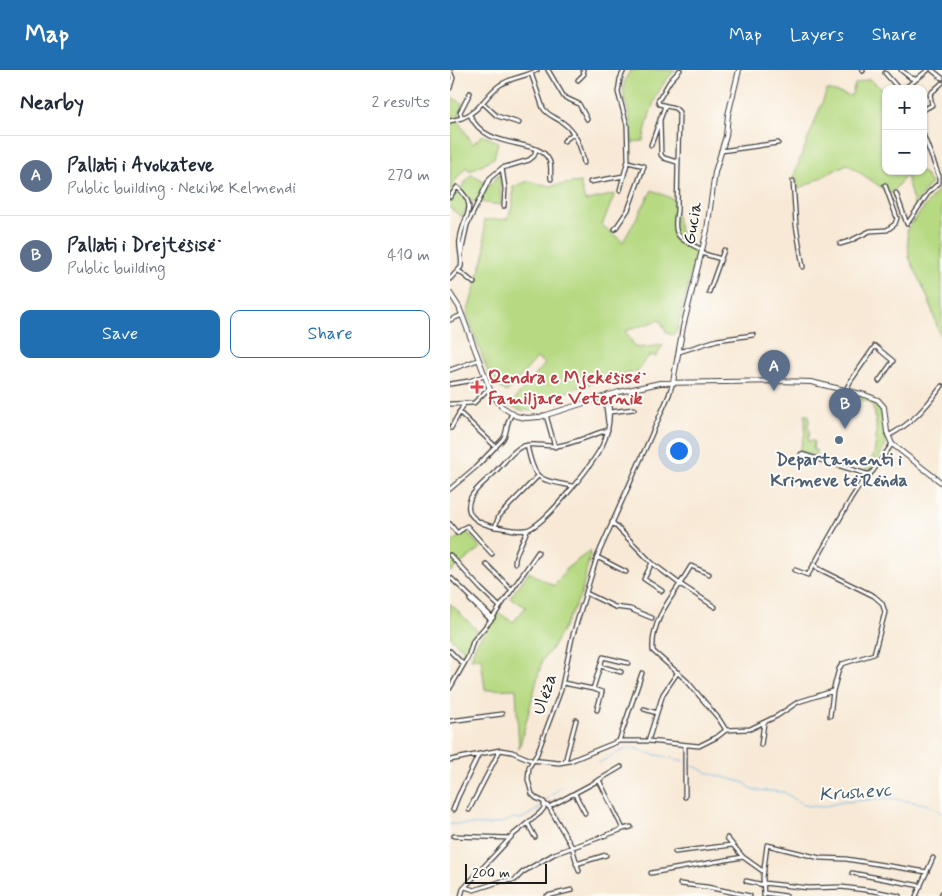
<!DOCTYPE html>
<meta charset="utf-8">
<style>
:root{--surface:#fff;--page:#f6f6f7;--text:#1f2937;--muted:#747a83;--line:#e0e1e3;--accent:#1f6fb2}
body{margin:0;font-family:Mynerve,sans-serif;background:var(--page);color:var(--text)}
.controls{position:absolute;right:15px;top:15px;display:grid;overflow:hidden;border-radius:10px;box-shadow:0 1px 4px #0004}
.controls button{width:45px;height:45px;display:grid;place-items:center;padding:0;border:0;border-bottom:1px solid var(--line);background:var(--surface);color:var(--text);font:25px sans-serif}
.scale{position:absolute;left:15px;bottom:12px;width:82px;box-sizing:border-box;padding-left:5px;border:2px solid #1c1c1c;border-top:0;font-size:14px;line-height:18px;white-space:nowrap;color:#1c1c1c;-webkit-text-stroke:4px #fdfcf7;paint-order:stroke}
.you{position:absolute;left:228px;top:380px;width:18px;height:18px;margin:-12px;border:4px solid #fff;border-radius:50%;background:#1a73e8;box-shadow:0 0 0 8px #1a73e833}
.badge{display:grid;place-items:center;width:32px;height:32px;border-radius:50%;background:var(--accent);color:#fff;font-size:16px;font-weight:700}
.pin{position:absolute;translate:-50% -41px;filter:drop-shadow(0 1px 2px #0008)}
.pin::after{content:'';position:absolute;top:26px;width:18px;height:15px;background:inherit;clip-path:polygon(0 0,100% 0,50% 100%)}
.list{margin:0;padding:0;list-style:none}
h2{display:flex;justify-content:space-between;align-items:center;height:65px;margin:0;padding:0 20px;font-size:21px}
h2 small{font-size:16px;font-weight:400;color:var(--muted)}
.list li{display:grid;grid-template-columns:32px 1fr auto;gap:15px;align-items:center;box-sizing:border-box;height:80px;padding:0 20px;border-top:1px solid var(--line)}
.list b{display:block;font-size:19px;white-space:nowrap}
.list p{margin:0;font-size:16px;white-space:nowrap;color:var(--muted)}
.list em{font-size:16px;font-style:normal;color:var(--muted)}
.actions{display:flex;gap:10px;padding:15px 20px}
.actions a{flex:1;padding:11px 0;border:1px solid var(--accent);border-radius:10px;text-align:center;font-size:18px;color:var(--accent)}
.actions .main{background:var(--accent);color:#fff}
.map{position:relative;flex:none;width:492px;height:826px;overflow:hidden}
header{display:flex;align-items:center;gap:30px;box-sizing:border-box;height:70px;padding:0 25px;background:var(--accent);color:#fff}
header strong{font-size:24px}
nav{display:flex;gap:28px;margin-inline-start:auto;font-size:18px}
main{display:flex}
aside{flex:1;background:var(--surface)}
.map>svg:first-child{display:block}
</style>
<header>
<strong>Map</strong>
<nav><a>Map</a><a>Layers</a><a>Share</a></nav>
</header>
<main>
<aside>
<h2>Nearby<small>2 results</small></h2>
<ul class="list">
<li><span class="badge" style="background:#5c6f8a">A</span><div><b>Pallati i Avokateve</b><p>Public building · Nekibe Kelmendi</p></div><em>270 m</em></li>
<li><span class="badge" style="background:#5c6f8a">B</span><div><b>Pallati i Drejtësisë</b><p>Public building</p></div><em>410 m</em></li>
</ul>
<div class="actions"><a class="main">Save</a><a>Share</a></div>
</aside>
<div class="map">
<svg width="492" height="826" viewBox="0 0 492 826">
<rect width="100%" height="100%" fill="#fdfcf7"/>
<filter id="ink" filterUnits="userSpaceOnUse"><feTurbulence type="fractalNoise" baseFrequency=".02" numOctaves="2"/><feDisplacementMap in="SourceGraphic" scale="10" xChannelSelector="R" yChannelSelector="G"/><feConvolveMatrix kernelMatrix="1 2 1 2 8 2 1 2 1" color-interpolation-filters="sRGB"/></filter>
<filter id="wash" filterUnits="userSpaceOnUse"><feTurbulence type="fractalNoise" baseFrequency=".0096" numOctaves="4" result="noise"/><feDisplacementMap in="SourceGraphic" scale="20" xChannelSelector="R" yChannelSelector="G"/><feGaussianBlur stdDeviation="1.12" result="paint"/><feColorMatrix in="noise" values="0 0 0 0 0 0 0 0 0 0 0 0 0 0 0 0 0 1.4 0 .05"/><feComposite in="paint" operator="in"/></filter>
<g filter="url(#wash)">
<rect width="100%" height="100%" fill="#f8e9d6"/>
<!-- green -->
<path fill="#b6d981" stroke="#697a4e" d="M181,0H226C205,17 199,46 193,71L182,72C181,65 181,56 180,49C176,29 167,19 181,0Z
M419,9L436,22V101H472L481,113L464,135L456,105L441,124L397,94L349,119L344,105L377,20L401,26L405,14Z
M1,27L12,33L8,51L23,74L32,65L48,72L44,88L20,101L16,97L2,115L8,121L22,104L39,116L50,104L51,135L21,131L12,147L0,138Z
M78,111L100,116L130,112L135,131L165,124L152,155L173,172L202,120L223,129L230,161L246,182L227,261L222,265L217,263L210,250L175,261L186,278L213,275L206,287L201,285L195,290L188,301C160,308 103,321 83,341L71,340L59,336L95,294L87,288L57,322L42,313L17,244L35,182L34,150L57,149L63,135V117Z
M492,115V272L478,228L459,187L457,159Z
M408,324C418,327 426,329 431,338L436,375L425,395L418,401H415C418,395 422,389 424,383C427,371 428,342 420,332L411,330Z
M355,345H359V354H357L360,361L358,371H364L363,380H366V387L360,385V383L349,382L355,363Z
M16,461L31,478L0,502V474Z
M141,480L131,525L104,575L92,591L69,679L66,619L35,620L31,588L21,589L26,574L49,543L63,552L76,537L60,528L79,502L104,516L117,498Z
M0,533L27,560L15,581L0,567Z"/>
<g fill="none" stroke-linecap="round" stroke-linejoin="round">
<!-- stream -->
<path stroke="#70bae8" stroke-width="1" d="M149,693C163,685 179,673 194,682L234,691
M237,693L259,703L295,713L303,720L334,722L353,735L371,737L393,732L438,728L476,734L492,743
M95,731L111,717
M0,754L38,755L55,752L63,748L71,749L87,740L92,734"/>
</g>
</g>
<g filter="url(#ink)">
<g fill="none" stroke-linecap="round" stroke-linejoin="round">
<defs>
<path id="street" d="M98,0L114,27L129,34L137,49
M230,0L220,11L208,31L209,34L225,38L229,42L227,141C222,169 230,168 252,180
M412,0L413,1
M451,0L461,8L466,9
M482,0L492,8
M0,1L3,8L0,18
M81,3L93,38C97,45 105,47 112,52C126,62 131,76 134,93
M435,3L449,19
M128,10L134,4L133,0
M454,19L478,0
M20,23L10,42L12,48C31,41 35,25 50,15C62,7 76,7 87,0
M33,33L47,46L69,53
M473,40L482,35L480,24L492,13
M20,45C36,82 89,67 99,90C102,95 100,103 101,109
M210,49L211,85L214,88L227,92
M0,51L12,48
M114,71L124,63
M201,75L215,36
M271,81L328,73
M52,98L55,118L54,136
M343,111L346,155L353,197
M140,112L174,106
M170,120L178,90L177,55L168,22L170,9L174,0
M446,123L457,154L479,122L489,113V106L473,64
M0,127L7,117C30,138 13,145 10,169C8,178 13,187 11,197L0,209
M165,159L178,140L194,96L178,92
M390,174L400,171L420,161L437,160L445,154L447,148L435,115
M251,183L271,189
M11,184L17,155L40,108L52,98L79,90L84,86L86,80
M9,201L24,213
M259,222L274,180
M0,250L12,245
M229,282L267,270L303,265
M0,300L28,290
M0,314L19,311L34,306
M396,320L400,312L425,276L443,291L429,311
M152,327L156,336L158,353
M0,334L24,333L39,318
M9,342L46,377
M160,342L184,339
M96,345L105,377
M1,358L14,334
M158,360C143,364 116,377 103,376C91,376 80,372 69,378C60,384 52,395 45,402C37,410 26,418 21,427C12,446 30,454 45,457C56,458 69,463 79,459C98,451 142,395 152,376C160,360 161,343 158,325
M438,366C463,353 475,338 492,316
M77,375C85,412 88,409 122,416
M351,384L420,405
M0,419L26,397L53,369C58,362 55,354 62,344
M162,452L202,493L230,514C216,534 201,555 203,581L237,611L269,649L276,660
M0,454L7,463L17,456L42,484
M45,457L49,446L88,406
M0,485L31,519L50,537
M147,487L176,502
M65,493C64,484 74,470 77,460
M202,493L194,509L212,521
M36,494L62,520
M345,500L358,505L401,429L412,412L423,401L442,374
M259,504L241,496L230,514L265,537
M1,508L43,548
M136,523L165,537L180,539L202,548
M20,530L41,550
M0,581L13,594
M150,596L171,602
M113,613L143,619L153,587L178,593
M0,618L18,587L23,571L41,550L88,482
M143,619L152,622L147,640
M194,639L207,643
M380,646L383,621
M0,651L52,644
M276,660L300,659L327,646L348,632L383,621L389,599L392,594L424,584L435,542L432,533L424,526L367,498L364,493
M169,671L192,603
M198,671L213,624L228,602
M311,675L314,653
M0,690L50,680L62,682L81,690L109,693L120,691L169,671H198L249,676L267,667L276,660
M115,692L126,650
M149,710L171,697
M125,724L135,743
M235,727V676
M95,734L99,737L122,777L129,801
M99,737L149,710L173,759
M3,740L8,727L29,684
M19,740L50,680
M78,754L85,767
M4,766L60,768
M277,768L293,787L314,802
M225,782L282,775
M126,794L156,785
M201,803L293,787
M402,803L471,816
M296,811L314,815
M313,813L359,818L391,817L424,821L449,826
M230,814L257,817L300,826
M15,817L24,820L52,811L65,810L73,802L104,784L173,759L181,757
M314,823L336,826
M11,826L13,819L64,764L90,743L94,738V732L86,728L82,724L78,710L79,697L87,684L111,620L122,568L147,487L197,375L219,325L223,312
M97,826L122,820
M314,826L313,807L317,775L370,788L396,789L477,802
M466,826L483,788
M491,826L492,823"/>
<path id="secondary" d="M0,223L9,237L41,322L51,336L66,346L76,348L90,347L169,322L210,313L328,311L361,312L415,325L428,330L434,337L437,362L442,374L492,413
M223,312L233,257L257,160L265,102L276,66L278,45L289,0"/>
</defs>
<!-- street casing -->
<use href="#street" stroke="#3d3b38" stroke-width="5.5"/>
<!-- secondary casing -->
<use href="#secondary" stroke="#3d3b38" stroke-width="6"/>
<!-- street -->
<use href="#street" stroke="#fff" stroke-width="3"/>
<!-- secondary -->
<use href="#secondary" stroke="#fff" stroke-width="4"/>
</g>
</g>
<!-- markers -->
<path fill="#e0444e" stroke="#fdfcf7" stroke-width="2" d="M24.5 309.5h5v5h5v5h-5v5h-5v-5h-5v-5h5z"/>
<circle fill="#5c6f8a" stroke="#fdfcf7" stroke-width="2" cx="389" cy="370" r="5"/>
<g text-anchor="middle" stroke-width="4" stroke-linejoin="round" paint-order="stroke">
<!-- street labels -->
<g font-size="18" fill="#1c1c1c" stroke="#fdfcf7">
<text transform="translate(242 153) rotate(-80)" y="6">Gucia</text>
<text transform="translate(94 624) rotate(-72)" y="6">Ulëza</text>
</g>
<!-- health labels -->
<g font-size="18" font-weight="bold" fill="#be3a42" stroke="#fdfcf7" text-anchor="start">
<text x="38" y="313">Qendra e Mjekësisë<tspan x="38" dy="21">Familjare Veternik</tspan></text>
</g>
<!-- service labels -->
<g font-size="18" font-weight="bold" fill="#4e5e75" stroke="#fdfcf7">
<text x="389" y="395">Departamenti i<tspan x="389" dy="21">Krimeve të Rënda</tspan></text>
</g>
<!-- water labels -->
<g font-size="19" font-style="italic" fill="#3e5b6e" stroke="#fdfcf7">
<text transform="translate(405 721) rotate(-4)" y="7">Krushevc</text>
</g>
</g>
</svg>
<div class="controls">
<button>+</button>
<button>−</button>
</div>
<div class="scale">200 m</div>
<div class="you"></div>
<div class="pin badge" style="left:324px;top:321px;background:#5c6f8a">A</div>
<div class="pin badge" style="left:395px;top:359px;background:#5c6f8a">B</div>
</div>
</main>
